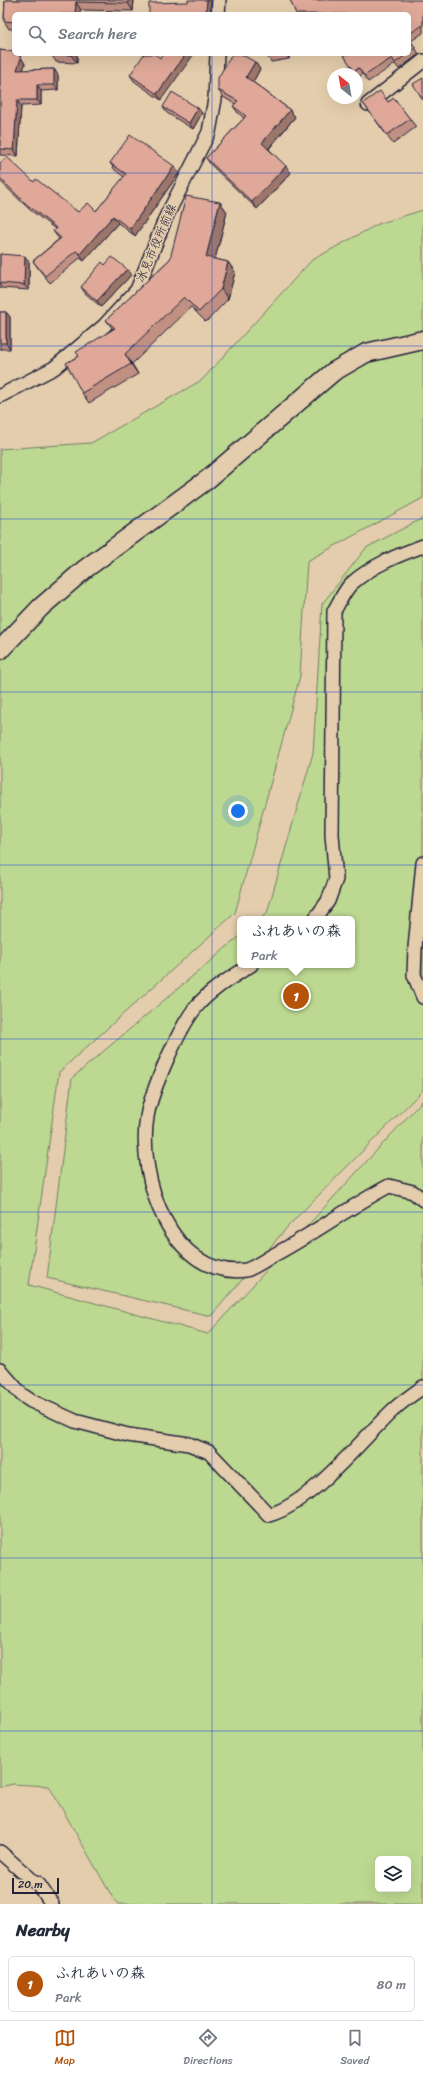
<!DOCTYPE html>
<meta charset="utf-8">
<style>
:root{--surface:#fff;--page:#f2f2f3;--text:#1f2937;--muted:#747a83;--line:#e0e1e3;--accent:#b45309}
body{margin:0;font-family:Sriracha,"Klee One",sans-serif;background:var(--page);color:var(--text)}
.controls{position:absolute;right:12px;bottom:12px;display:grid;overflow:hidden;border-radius:6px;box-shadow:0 4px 16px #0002}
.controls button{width:36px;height:36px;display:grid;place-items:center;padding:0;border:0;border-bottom:1px solid var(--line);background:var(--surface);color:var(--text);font:20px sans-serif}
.compass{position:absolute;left:327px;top:68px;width:36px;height:36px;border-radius:50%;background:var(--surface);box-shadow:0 4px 16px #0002;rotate:329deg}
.scale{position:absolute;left:12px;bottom:10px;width:47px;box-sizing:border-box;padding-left:4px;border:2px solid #22223b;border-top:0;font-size:11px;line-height:14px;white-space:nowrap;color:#22223b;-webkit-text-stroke:3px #e4cdad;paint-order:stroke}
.you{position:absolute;left:238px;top:811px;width:14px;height:14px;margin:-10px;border:3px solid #fff;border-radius:50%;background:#1a73e8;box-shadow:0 0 0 6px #1a73e833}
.badge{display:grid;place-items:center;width:26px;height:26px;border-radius:50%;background:var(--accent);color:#fff;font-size:13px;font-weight:700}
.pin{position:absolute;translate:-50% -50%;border:2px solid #fff;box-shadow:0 1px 4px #0006}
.popup{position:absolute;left:237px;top:916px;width:118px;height:52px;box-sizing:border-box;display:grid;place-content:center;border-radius:6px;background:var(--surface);filter:drop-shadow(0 1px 3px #0005);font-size:13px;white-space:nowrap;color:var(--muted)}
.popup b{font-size:15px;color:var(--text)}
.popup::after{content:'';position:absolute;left:50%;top:100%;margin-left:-8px;border:8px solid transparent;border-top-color:var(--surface)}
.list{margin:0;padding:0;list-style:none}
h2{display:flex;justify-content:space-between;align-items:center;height:52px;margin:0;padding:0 16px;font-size:17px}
h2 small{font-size:13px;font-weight:400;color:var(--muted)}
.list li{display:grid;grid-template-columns:26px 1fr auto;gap:12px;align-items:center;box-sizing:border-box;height:56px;margin:0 8px 8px;padding:0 8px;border:1px solid var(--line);border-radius:6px}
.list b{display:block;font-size:15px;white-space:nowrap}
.list p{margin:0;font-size:13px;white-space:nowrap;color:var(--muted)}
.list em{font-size:13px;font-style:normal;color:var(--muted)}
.icon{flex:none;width:22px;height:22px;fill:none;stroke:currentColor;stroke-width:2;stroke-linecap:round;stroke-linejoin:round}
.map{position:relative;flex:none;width:423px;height:1904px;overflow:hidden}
.search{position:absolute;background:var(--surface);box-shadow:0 4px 16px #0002;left:12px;right:12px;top:12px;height:44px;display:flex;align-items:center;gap:10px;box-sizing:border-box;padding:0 14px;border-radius:6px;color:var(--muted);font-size:15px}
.sheet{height:116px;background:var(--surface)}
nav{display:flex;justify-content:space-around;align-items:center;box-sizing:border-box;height:56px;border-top:1px solid var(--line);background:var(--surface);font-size:11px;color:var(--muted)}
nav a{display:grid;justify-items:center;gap:2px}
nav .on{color:var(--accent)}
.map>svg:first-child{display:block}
</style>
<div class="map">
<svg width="423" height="1904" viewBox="0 0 423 1904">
<rect width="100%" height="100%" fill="#e4cdad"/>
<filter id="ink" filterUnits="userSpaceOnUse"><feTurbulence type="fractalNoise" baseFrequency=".025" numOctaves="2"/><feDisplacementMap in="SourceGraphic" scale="8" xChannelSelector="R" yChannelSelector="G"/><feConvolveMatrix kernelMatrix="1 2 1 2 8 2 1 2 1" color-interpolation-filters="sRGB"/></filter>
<g filter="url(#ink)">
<!-- green -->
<path fill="#bdd991" stroke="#707e66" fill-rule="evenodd" d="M423,210V498L307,561L300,676L235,913L59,1072L29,1285L208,1334L423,1100V1904H118L114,1900L49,1786L13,1784L0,1787V449L91,443L202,380L312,260L378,224ZM378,1859H408V1889H378Z
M423,518V1090L290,1224L211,1316L47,1278L72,1078L240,936V965H352V919H260L267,913L313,753L322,604L366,548Z"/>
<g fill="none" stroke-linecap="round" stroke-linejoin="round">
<defs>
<path id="street" d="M218,14L219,0
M368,104L423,61
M0,396L54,368L104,326L137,290L166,217L209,132L215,99L217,54
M423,863L415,948L414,975L423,997
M315,919L328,901L336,879L332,835L334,611C339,603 344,591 351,584C371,566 398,555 423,546
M251,965C232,977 210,990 196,1007C179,1028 151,1091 147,1117C137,1176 171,1280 246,1270C254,1268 265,1260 272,1256C312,1235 349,1207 389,1186L413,1192L423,1200
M0,1370L22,1395L31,1401L75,1421L128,1435L189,1444L209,1452L269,1515C312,1503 361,1440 394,1409C403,1401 413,1394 423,1387
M0,1852L33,1881L37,1882L52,1904"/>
<path id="secondary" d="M0,650L41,607L85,569L208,479L333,372L366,353L423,340"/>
</defs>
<!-- street casing -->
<use href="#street" stroke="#22223b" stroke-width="16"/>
<!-- secondary casing -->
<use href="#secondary" stroke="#22223b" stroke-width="21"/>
<!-- street -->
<use href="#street" stroke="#e4cdad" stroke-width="13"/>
<!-- secondary -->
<use href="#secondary" stroke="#e4cdad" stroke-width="18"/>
</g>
<!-- wall -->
<path fill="#c09083" stroke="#22223b" d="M5,0H134L133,11L81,10L14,14V29H9L4,21Z
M423,0V33L411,41L419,54L399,69L395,64L368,82L363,74L359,77L343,54H409V14Z
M0,50L19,54L25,64L23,70L54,69L58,75V90L41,91V105L21,106L18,156L0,155Z
M51,54H77V63L56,62Z
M267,54H289V59L271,62L267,56Z
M160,58L161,100L134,81L130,75Z
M260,69L253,82L290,110L295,117L269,149L291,173L257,209L211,165L206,158L244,118L238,113L233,106L235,104L223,97L218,90Z
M394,98L416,127L393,144L363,103L388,102Z
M163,107L202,113L193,129L167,113Z
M0,163L34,182L78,212L96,211L124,177L115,170L110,163L174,166L179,173L135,236L118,223L84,261L80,258L50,283L38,268L33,261L59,239L53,231L55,229L29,209L0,181Z
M220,202L227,212L215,259L228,262L235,272L228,299L206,322L191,307L132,364L138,374L89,403L82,393L79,356L113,329L106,320L170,259Z
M0,254L29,262V290L0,288Z
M105,265L127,269L131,275L101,307L85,293L81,287Z
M0,312H6L10,317V349H0Z"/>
<!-- shaded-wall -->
<path fill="#9c766a" stroke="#22223b" d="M128,0H134L133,11L128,3Z
M207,0H211L210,14H206Z
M76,2L81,10L80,14H75Z
M19,54L25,64L21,76L17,70Z
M71,54H77V63L71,55Z
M186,54H194L161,100L157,94Z
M286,54H289V59Z
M255,62L260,69L252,84L246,77Z
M54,69L58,75V90L54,85Z
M37,85L41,91V105L37,100Z
M17,100L21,106L18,156L14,150Z
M198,108L202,113L193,129L189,123Z
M290,110L295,117L267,150L262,143Z
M174,166L179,173L135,236L130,229Z
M286,166L291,173L257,209L252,202Z
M220,202L227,212L213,267L206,257Z
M113,216L118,223L84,261L80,254Z
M25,256L29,262V290L24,285Z
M228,262L235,272L228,299L221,289Z
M127,269L131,275L101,307L97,301Z
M6,312L10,317V349L6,343Z
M125,354L132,364L138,374L131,364Z"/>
<!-- building -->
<path fill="#dfa898" stroke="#22223b" d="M5,0H128V3L76,2L75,14H14V22L4,21Z
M188,0H207L206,14H149V3L188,2Z
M290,0H423V25L409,34V14H296Z
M409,38L415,48L409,53Z
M0,50L14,52V54H18L21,58L17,70L54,69V85H37V100H17L14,150L0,149Z
M51,54H71V55Z
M144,54H155L160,58L162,54H186L157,94L130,75Z
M232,54H241L255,62L246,77L290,110L262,143L286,166L252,202L206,158L246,116L233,106L238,101L218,90V78Z
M267,54H281L267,56Z
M343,54H407L395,63L392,58L364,76L359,68L354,71Z
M423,78V100L413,84Z
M380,91L388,102L394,98L410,119L387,135L363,103Z
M172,92L198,108L189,123L163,107Z
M130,135L174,166L130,229L113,216L80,254L76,251L45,276L33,261L61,238L53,231L56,228L24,202L0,178V163L7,157L34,182L36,179L78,212L88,203L96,211L126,174L110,163Z
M186,196L220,202L206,257L228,262L221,289L199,312L184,297L125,354L131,364L82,393L66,363L79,356L76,352L115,328L106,320L170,259Z
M0,254L25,256L24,285L0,283Z
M112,257L127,269L97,301L81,287L102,262L105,265Z
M0,312H6V343H0Z"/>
</g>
<!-- grid -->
<path fill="none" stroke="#1d4ed8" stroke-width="1" stroke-opacity="0.55" d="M212,0V14M212,54V1904M0,173H423M0,346H423M0,519H423M0,692H423M0,865H423M0,1039H423M0,1212H423M0,1385H423M0,1558H423M0,1731H423"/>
<g text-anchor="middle" stroke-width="3" stroke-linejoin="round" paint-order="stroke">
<!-- street labels -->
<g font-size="12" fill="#22223b" stroke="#e4cdad">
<text transform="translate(156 243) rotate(-67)" y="4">冰見市役所前線</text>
</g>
</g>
</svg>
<div class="controls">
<button><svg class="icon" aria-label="layers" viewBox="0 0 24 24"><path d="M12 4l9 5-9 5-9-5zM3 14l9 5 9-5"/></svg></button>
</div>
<svg class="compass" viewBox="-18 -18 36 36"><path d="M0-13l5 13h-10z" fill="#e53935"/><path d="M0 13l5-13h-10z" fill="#747a83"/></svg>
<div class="scale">20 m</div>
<div class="you"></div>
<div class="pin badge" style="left:296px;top:996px">1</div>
<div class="popup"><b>ふれあいの森</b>Park</div>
<div class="search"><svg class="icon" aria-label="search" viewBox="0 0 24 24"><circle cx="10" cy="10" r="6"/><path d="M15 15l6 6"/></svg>Search here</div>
</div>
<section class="sheet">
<h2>Nearby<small></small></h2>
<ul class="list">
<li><span class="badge">1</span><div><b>ふれあいの森</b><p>Park</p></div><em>80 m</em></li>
</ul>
</section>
<nav>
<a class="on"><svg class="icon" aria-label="map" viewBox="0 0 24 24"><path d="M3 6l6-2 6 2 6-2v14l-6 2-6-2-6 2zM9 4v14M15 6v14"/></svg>Map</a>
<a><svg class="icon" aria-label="directions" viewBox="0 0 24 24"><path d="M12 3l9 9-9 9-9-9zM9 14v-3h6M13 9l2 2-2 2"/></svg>Directions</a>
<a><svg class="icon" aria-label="saved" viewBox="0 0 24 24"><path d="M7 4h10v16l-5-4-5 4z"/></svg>Saved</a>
</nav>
